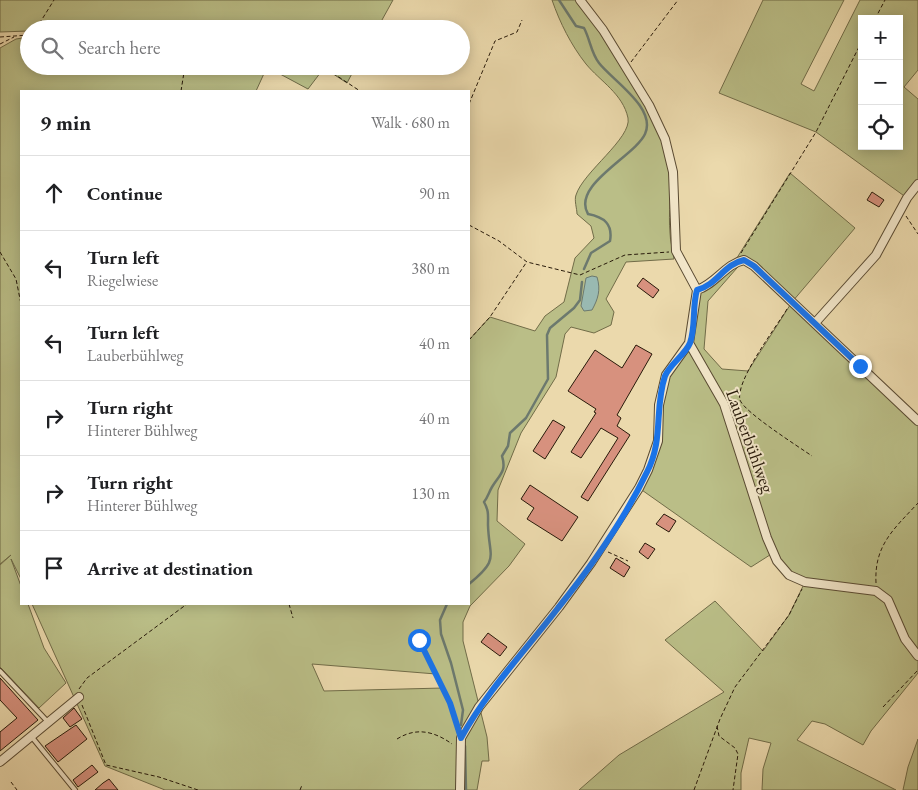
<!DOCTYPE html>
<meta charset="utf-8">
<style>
:root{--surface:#fff;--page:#f6f6f6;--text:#202124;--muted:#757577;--line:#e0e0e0}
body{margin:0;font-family:"EB Garamond",serif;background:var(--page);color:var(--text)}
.controls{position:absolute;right:15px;top:15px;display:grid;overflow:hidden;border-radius:0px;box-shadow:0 2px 12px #0003}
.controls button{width:45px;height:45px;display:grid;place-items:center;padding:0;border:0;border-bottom:1px solid var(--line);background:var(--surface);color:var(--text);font:25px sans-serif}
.stop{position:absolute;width:15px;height:15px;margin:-11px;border:4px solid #1a73e8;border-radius:50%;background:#fff}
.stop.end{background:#1a73e8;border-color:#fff;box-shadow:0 1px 5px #0008}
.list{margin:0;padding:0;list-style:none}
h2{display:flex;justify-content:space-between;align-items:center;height:65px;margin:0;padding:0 20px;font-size:21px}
h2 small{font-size:16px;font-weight:400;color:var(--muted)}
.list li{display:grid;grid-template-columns:32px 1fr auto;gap:15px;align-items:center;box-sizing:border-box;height:75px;padding:0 20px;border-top:1px solid var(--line)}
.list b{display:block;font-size:19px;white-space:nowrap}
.list p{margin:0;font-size:16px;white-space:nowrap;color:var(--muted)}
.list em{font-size:16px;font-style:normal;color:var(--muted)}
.icon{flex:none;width:28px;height:28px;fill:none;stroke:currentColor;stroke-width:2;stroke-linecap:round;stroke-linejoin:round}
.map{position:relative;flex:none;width:918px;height:790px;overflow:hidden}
.search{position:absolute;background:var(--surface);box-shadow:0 2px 12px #0003;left:20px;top:20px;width:450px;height:55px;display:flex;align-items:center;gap:12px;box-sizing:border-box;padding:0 18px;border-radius:28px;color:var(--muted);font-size:19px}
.panel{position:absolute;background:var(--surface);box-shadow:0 2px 12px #0003;left:20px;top:90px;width:450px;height:515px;border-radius:0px}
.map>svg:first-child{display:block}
</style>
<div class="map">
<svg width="918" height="790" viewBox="0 0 918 790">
<rect width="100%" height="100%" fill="#ebd9ac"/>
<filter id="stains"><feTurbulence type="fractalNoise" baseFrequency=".004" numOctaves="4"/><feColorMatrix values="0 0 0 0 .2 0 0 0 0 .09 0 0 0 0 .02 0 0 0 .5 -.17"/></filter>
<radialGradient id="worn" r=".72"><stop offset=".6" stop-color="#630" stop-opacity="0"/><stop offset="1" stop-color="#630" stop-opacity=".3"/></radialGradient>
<!-- green -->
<path fill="#babe87" stroke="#716c48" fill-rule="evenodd" d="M0,0H393L377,29H29V31L0,32Z
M552,0H578C611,44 663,116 670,171C672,191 668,212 670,233C670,241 673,250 674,259L626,262L606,299L614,312L611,325L594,333L571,327L565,334L556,377L521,433L498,490L497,521L525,544L509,566L470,606L463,622V641L487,737L489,761H482L477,790H165L105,766L32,604H469V340L490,317L535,331L545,316L564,302L575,258L594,238L591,226L577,214C577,209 574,200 576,195C583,172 632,138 628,118C623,94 600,81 586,64C571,45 560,23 552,0ZM312,664L436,674L443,688L324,691Z
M763,0H844L801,84L814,91L860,0H918V70L904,87L918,99V184L907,198L816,132L719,93ZM862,19H899V146H862Z
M29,37V66H356L347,83L324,68L308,89L267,67L256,91H21V579L11,559L21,586V604H28L44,648L66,683L39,708L0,667V565L11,555L0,564V48L16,39Z
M790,173L855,228L792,302L918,421V673L871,731L863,745L825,724L812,721L797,740L896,790H762L763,769L771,743L749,738L741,773V790H579L619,755L724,692L665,640L715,601L763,651L789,615L805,582L789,575L773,553L751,567L639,488L655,451L666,375L689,343L695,297L735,261ZM744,260L792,302L748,371L722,369L704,349L708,301Z
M918,739V790H903L908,767Z"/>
<!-- water -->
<path fill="#99b9b1" stroke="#6c796e" d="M592,276L597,277C601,290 598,299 592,310L584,311L581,306L586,278Z"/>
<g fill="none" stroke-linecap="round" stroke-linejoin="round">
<!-- stream -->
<path stroke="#6c796e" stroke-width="2.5" d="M559,0L576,26L584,28C590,39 591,53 599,63C612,80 657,108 645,134C635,156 571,185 588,214C604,217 613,224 610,241L591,253L584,269
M469,584C500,559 489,558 488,525C488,515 489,511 484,502C488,497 489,492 492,487C499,475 507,472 502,456L508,446L510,433L526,418L548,379L547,335L550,328L574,308L580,300L582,282
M447,604L440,620L441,634L451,663L463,710L461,725
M465,746L466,790"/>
</g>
<!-- building -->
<path fill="#d7917e" stroke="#281a0a" d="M872,192L884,200L879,207L867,200Z
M643,278L659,290L653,298L637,286Z
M636,345L652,354L617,415L621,418L617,426L630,435L588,501L581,497L618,438L601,428L581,458L571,452L596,413L594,412L596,409L568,391L595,350L622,368Z
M553,420L565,427L545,459L533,451Z
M530,485L578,517L562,541L527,519L534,508L521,499Z
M664,514L676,521L669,532L656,524Z
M645,543L655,549L648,559L639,552Z
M616,558L630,567L624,577L610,568Z
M488,633L507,647L500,656L481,642Z
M0,678L38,720L0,751V732L17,718L0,700Z
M74,708L82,719L70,727L63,718Z
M76,725L87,739L58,762L45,746Z
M92,765L98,772L78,787L73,780Z
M109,779L118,790H95L103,783Z"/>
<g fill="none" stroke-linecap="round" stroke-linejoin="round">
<defs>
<path id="service" d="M0,671L48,722
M31,736L75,790"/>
<path id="minor" d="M580,0L603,30L649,105L665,139L673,172L676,251L697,290L689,343L724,404L767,538L777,561L789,575L805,582L876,591L888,600L905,639L918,656
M697,290C716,284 725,264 744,260L754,266L918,421
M815,323L876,255L907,198L918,184
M0,762L79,697
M460,790L461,738L479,707L559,607L591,563L639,488L648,470L658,441L659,405L666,375L689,343"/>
</defs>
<!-- service casing -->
<use href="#service" stroke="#594a32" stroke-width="6"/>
<!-- minor casing -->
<use href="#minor" stroke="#594a32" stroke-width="10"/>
<!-- path -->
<path stroke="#281a0a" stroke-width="1" stroke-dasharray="4 2.5" stroke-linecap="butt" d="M875,19L885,0
M36,29L54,0
M0,37L29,35
M0,44L14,37
M631,62L678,0
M322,66L360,91
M181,91L185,66
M469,104L495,41L517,32L522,20
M906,216L918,234
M469,225L499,241L527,262L580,275L625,255L669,252
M0,252L16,279L21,304
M741,253L816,132L862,41
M787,309C777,326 735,381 740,400C744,412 799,447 812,456
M469,340L490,317L526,263
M608,552L628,561
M876,583C874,545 894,529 918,503
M289,604L293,618
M419,640L450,703L458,728
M79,689L87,678L187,604
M82,705L106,765L159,777L198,790
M883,707L918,670
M717,726L719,736L735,748L738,754L733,790
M397,739C416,727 434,731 452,744
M11,782L17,790
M300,790L302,785
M694,790L720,719L735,687L789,615L802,589"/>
<!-- service -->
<use href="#service" stroke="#f2e6c9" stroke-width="4"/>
<!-- minor -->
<use href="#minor" stroke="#f2e6c9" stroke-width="8"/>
</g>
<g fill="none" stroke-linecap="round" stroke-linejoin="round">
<!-- route -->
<path stroke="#1a73e8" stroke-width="6" d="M419,640L450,703L461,738C487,691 525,651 558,608C591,567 624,520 647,472C664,439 654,409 665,376C670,364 685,355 690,343C696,326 692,307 697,290C717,285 724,264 744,260L754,266L860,366"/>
</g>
<g text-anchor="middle" stroke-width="4" stroke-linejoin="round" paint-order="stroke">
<!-- street labels -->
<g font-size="18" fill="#281a0a" stroke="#f2e6c9">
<text transform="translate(750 441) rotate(70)" y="6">Lauberbühlweg</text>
</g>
</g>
<rect width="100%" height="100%" filter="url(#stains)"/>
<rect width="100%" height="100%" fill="url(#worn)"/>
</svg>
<div class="controls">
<button>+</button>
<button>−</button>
<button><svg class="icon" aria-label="locate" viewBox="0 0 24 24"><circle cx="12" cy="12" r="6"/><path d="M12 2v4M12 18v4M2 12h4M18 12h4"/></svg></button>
</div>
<div class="stop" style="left:419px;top:640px"></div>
<div class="stop end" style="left:860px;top:366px"></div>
<div class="search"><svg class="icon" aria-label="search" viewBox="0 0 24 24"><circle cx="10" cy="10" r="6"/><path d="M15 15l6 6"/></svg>Search here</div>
<section class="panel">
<h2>9 min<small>Walk · 680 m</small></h2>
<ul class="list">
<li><svg class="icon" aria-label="ahead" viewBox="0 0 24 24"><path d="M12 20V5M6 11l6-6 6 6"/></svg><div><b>Continue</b></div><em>90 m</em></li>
<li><svg class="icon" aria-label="left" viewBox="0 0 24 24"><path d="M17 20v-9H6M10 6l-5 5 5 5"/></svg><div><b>Turn left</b><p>Riegelwiese</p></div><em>380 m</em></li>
<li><svg class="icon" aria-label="left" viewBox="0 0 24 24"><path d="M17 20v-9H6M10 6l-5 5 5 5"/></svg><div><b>Turn left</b><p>Lauberbühlweg</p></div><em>40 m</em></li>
<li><svg class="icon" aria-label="right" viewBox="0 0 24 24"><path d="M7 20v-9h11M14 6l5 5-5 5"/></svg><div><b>Turn right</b><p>Hinterer Bühlweg</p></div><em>40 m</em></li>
<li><svg class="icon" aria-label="right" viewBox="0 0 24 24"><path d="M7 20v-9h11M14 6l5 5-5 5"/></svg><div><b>Turn right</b><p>Hinterer Bühlweg</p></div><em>130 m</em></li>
<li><svg class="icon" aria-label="arrive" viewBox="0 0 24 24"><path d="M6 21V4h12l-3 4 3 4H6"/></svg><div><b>Arrive at destination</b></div></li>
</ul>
</section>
</div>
